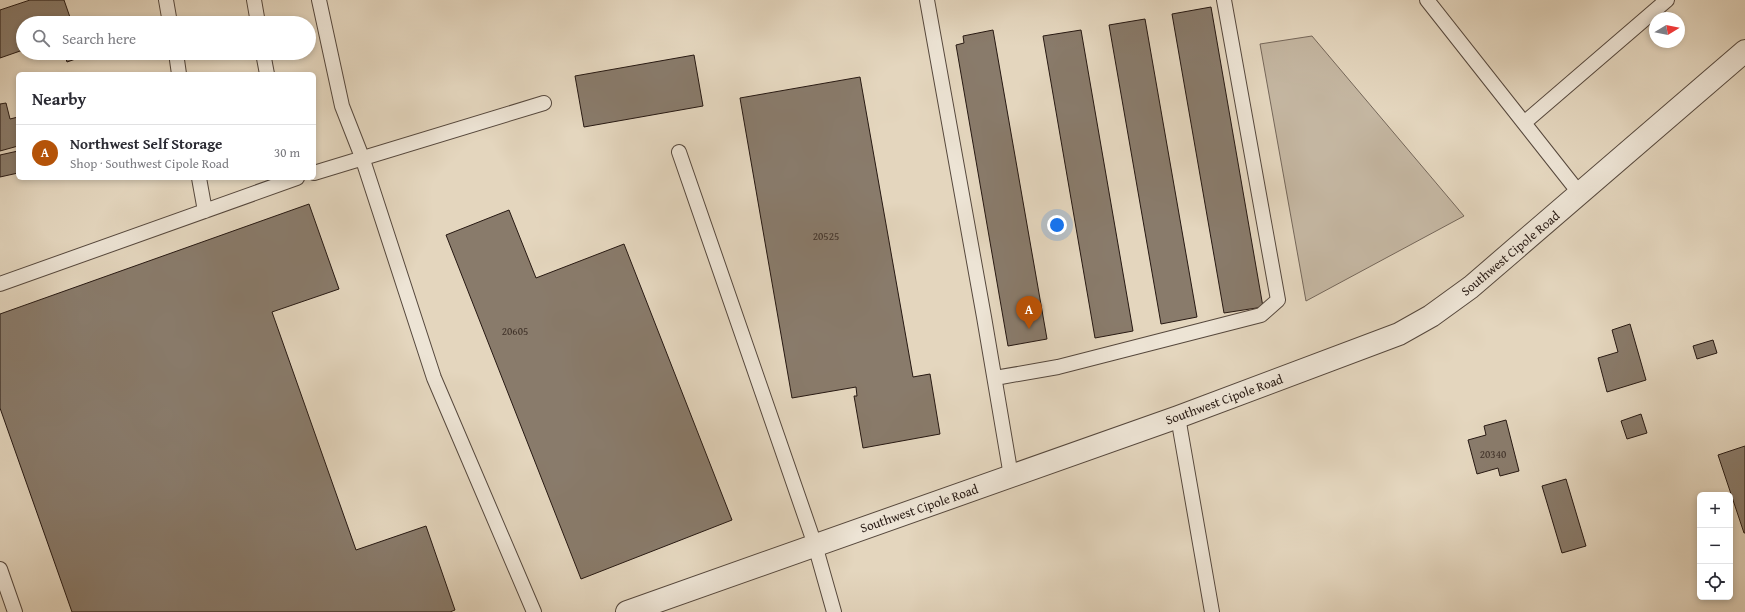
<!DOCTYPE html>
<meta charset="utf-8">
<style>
:root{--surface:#fff;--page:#f2f2f3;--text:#2b2b33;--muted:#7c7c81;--line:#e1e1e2;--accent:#b45309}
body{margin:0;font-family:"Gentium Book Plus",serif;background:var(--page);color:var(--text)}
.controls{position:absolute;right:12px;bottom:12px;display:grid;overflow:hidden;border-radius:6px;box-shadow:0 2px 6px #0003}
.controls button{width:36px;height:36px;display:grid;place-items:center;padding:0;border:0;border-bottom:1px solid var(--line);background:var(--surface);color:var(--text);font:20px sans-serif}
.compass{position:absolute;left:1649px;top:12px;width:36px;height:36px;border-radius:50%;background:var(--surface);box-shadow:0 2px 6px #0003;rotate:80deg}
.you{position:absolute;left:1057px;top:225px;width:14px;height:14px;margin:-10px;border:3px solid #fff;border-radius:50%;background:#1a73e8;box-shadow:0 0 0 6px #1a73e833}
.badge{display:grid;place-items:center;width:26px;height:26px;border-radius:50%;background:var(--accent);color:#fff;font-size:13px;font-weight:700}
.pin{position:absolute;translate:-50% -33px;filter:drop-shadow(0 1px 2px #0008)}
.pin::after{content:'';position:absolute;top:21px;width:14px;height:12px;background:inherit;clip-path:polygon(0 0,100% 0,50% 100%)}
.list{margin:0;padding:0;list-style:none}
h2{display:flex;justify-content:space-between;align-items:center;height:52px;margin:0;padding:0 16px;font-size:17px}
h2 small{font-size:13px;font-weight:400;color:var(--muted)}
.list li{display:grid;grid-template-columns:26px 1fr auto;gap:12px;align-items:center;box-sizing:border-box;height:56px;padding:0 16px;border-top:1px solid var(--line)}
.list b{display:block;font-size:15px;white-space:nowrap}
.list p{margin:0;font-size:13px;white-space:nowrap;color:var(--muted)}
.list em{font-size:13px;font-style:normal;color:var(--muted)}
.icon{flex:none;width:22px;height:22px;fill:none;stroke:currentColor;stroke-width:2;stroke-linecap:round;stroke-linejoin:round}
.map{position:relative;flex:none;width:1745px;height:612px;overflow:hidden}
.search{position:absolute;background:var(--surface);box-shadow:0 2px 6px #0003;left:16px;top:16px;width:300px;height:44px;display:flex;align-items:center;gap:10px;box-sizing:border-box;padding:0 14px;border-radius:22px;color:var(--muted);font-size:15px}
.panel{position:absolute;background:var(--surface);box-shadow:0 2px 6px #0003;left:16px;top:72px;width:300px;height:108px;border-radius:6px}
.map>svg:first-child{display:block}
</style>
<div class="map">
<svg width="1745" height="612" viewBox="0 0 1745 612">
<rect width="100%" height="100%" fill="#e4d6be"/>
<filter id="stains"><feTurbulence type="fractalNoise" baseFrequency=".005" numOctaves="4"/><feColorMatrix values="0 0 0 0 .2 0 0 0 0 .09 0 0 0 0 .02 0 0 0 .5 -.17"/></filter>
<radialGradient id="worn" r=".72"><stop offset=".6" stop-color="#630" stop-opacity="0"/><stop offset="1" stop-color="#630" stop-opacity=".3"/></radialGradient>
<!-- green -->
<path fill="#c4b6a1" stroke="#75675a" d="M1312,36L1464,216L1306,301L1260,44Z"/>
<!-- building -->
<path fill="#897b6b" stroke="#261812" d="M30,0H64L72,23H23V50L0,58V10Z
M1211,7L1263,307L1224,313L1172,14Z
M1145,19L1197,317L1161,324L1109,25Z
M993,30L1047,339L1008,346L956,45L964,43L963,36Z
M1081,30L1133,331L1095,338L1043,36Z
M64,53H83L84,56L67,62Z
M694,55L703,106L584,127L575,76Z
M860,77L913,377L930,374L940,434L863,448L854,396H857L856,387L792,398L740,98Z
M6,103L10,119L18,117V146L0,151V104Z
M18,151V173L0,177V155Z
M309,204L339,289L272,312L356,550L426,526L455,610L450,612H72L0,408V314Z
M509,210L536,278L624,244L732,520L581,579L446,235Z
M1630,324L1646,380L1607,392L1598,358L1618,352L1612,330Z
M1713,340L1717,353L1697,359L1693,346Z
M1641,414L1647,433L1627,439L1621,421Z
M1506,420L1519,471L1500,476L1498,468L1477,474L1468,440L1486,435L1484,426Z
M1745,446V533H1744L1718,455Z
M1566,479L1586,546L1562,553L1542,486Z"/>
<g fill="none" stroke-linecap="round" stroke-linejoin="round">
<defs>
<path id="service" d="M166,0L170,23
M254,0L258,23
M319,0L342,106L362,157L434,378L534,612
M927,0L984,317L1011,476
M1427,0L1580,194
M176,53L179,74
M263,53L267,74
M1524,123L1667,0
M679,152L815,545L834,612
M314,173L544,103
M199,178L205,211
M0,284L297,178
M995,378L1058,367L1261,315L1278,300L1224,0
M1178,417L1212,612
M0,569L15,612"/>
<path id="tertiary" d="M627,612L1178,417L1399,334L1431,316L1471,287L1745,51"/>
</defs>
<!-- service casing -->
<use href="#service" stroke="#56483d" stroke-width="16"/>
<!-- tertiary casing -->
<use href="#tertiary" stroke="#56483d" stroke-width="24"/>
<!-- service -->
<use href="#service" stroke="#ede4d5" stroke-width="14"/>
<!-- tertiary -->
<use href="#tertiary" stroke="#ede4d5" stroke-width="22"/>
</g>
<g text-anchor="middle" stroke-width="3" stroke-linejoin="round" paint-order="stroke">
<!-- number labels -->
<g font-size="11" fill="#3f3128">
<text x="826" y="240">20525</text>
<text x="515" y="335">20605</text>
<text x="1493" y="458">20340</text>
</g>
<!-- street labels -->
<g font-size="13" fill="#261812" stroke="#ede4d5">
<text transform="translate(1510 253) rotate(-40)" y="5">Southwest Cipole Road</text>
<text transform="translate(1224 399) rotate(-20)" y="5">Southwest Cipole Road</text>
<text transform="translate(919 508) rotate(-19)" y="5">Southwest Cipole Road</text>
</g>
</g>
<rect width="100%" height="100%" filter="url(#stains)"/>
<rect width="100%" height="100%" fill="url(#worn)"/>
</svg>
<div class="controls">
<button>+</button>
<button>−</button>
<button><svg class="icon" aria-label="locate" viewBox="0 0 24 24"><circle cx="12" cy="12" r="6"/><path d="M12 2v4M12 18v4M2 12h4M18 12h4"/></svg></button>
</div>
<svg class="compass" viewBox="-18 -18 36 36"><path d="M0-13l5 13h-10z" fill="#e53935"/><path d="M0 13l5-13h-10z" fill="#7c7c81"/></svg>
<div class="you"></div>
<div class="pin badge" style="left:1029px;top:329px">A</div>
<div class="search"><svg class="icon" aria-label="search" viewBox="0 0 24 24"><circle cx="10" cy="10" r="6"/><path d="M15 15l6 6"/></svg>Search here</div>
<section class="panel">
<h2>Nearby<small></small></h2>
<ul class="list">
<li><span class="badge">A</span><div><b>Northwest Self Storage</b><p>Shop · Southwest Cipole Road</p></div><em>30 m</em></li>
</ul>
</section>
</div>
